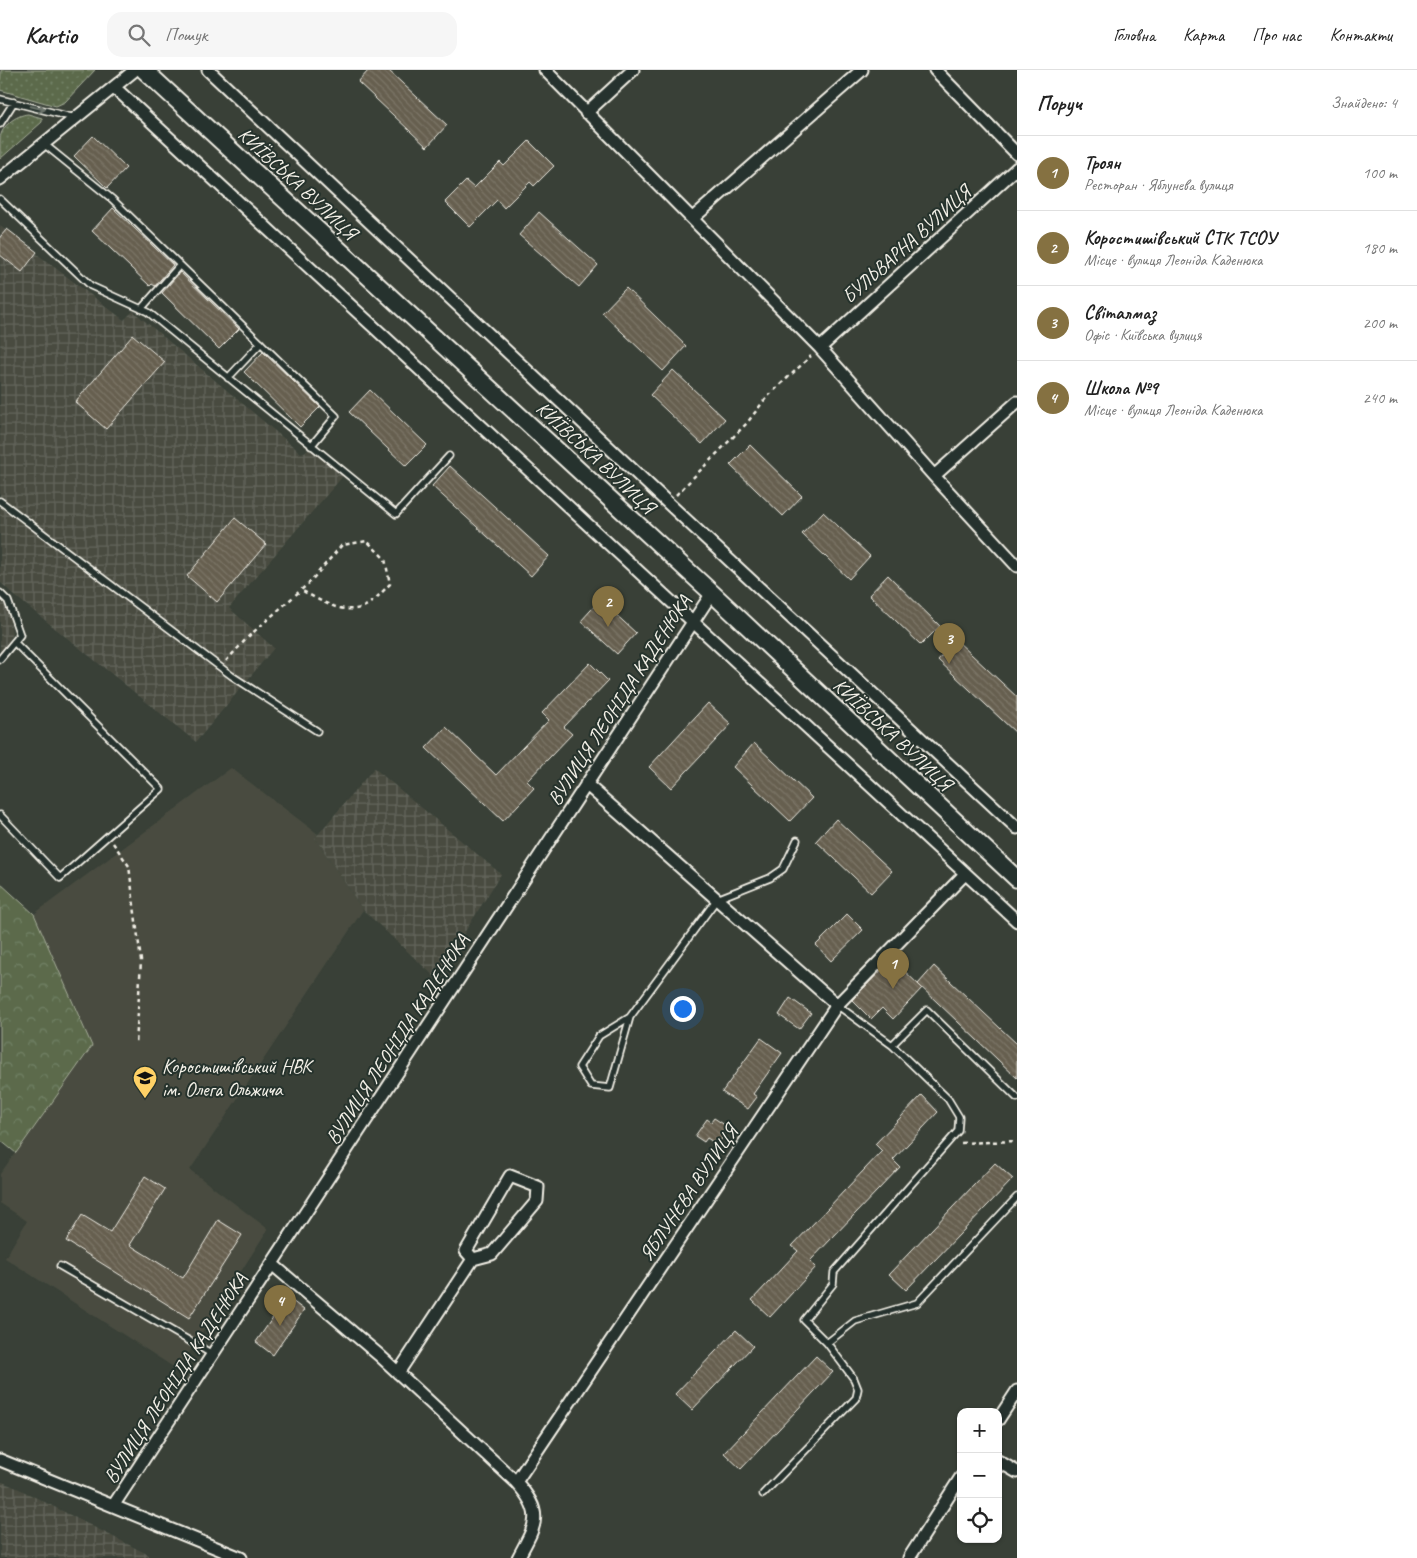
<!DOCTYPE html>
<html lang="uk">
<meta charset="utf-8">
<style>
:root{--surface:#fff;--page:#f6f6f6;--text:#222;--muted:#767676;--line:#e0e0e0;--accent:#857141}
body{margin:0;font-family:Caveat,sans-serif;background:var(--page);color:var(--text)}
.controls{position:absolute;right:15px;bottom:15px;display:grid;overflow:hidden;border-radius:10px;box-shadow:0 1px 4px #0004}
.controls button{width:45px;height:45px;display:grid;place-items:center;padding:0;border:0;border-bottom:1px solid var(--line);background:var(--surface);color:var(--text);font:25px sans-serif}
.you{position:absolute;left:682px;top:938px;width:18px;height:18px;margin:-12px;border:4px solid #fff;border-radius:50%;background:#1a73e8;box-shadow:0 0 0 8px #1a73e833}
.badge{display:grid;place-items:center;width:32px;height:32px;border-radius:50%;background:var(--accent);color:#fff;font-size:16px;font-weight:700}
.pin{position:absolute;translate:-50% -41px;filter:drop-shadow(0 1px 2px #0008)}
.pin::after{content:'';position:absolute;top:26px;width:18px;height:15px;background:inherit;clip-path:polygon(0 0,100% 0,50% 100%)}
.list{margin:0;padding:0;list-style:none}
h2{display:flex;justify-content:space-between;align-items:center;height:65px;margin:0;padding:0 20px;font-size:21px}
h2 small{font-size:16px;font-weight:400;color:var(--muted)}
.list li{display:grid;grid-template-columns:32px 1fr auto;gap:15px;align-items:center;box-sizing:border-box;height:75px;padding:0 20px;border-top:1px solid var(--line)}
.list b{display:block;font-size:19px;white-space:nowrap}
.list p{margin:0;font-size:16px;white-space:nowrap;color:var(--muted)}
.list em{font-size:16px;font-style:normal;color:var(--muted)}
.icon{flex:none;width:28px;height:28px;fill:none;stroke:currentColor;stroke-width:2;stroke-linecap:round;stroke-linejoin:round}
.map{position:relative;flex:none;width:1017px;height:1488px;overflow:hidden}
header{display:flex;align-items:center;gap:30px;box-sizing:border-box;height:70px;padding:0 25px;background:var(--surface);border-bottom:1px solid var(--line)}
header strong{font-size:24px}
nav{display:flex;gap:28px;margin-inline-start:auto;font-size:18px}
.search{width:350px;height:45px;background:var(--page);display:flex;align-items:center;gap:12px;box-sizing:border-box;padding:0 18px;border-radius:15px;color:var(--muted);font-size:19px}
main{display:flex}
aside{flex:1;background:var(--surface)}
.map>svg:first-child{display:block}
</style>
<header>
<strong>Kartio</strong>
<div class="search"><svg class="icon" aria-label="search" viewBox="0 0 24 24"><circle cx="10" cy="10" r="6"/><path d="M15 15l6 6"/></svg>Пошук</div>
<nav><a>Головна</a><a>Карта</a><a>Про нас</a><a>Контакти</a></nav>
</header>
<main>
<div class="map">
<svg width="1017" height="1488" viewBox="0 0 1017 1488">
<defs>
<pattern id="industrial-grid" width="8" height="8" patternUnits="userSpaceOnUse" patternTransform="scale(1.25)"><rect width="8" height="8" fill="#494c41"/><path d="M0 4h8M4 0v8" fill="none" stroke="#64665c"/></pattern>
<pattern id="grass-dots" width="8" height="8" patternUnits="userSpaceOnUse" patternTransform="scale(1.25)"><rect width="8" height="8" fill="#5b6b4c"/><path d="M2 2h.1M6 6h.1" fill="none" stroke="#738166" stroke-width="1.8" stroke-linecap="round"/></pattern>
<pattern id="forest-crowns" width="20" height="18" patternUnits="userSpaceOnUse" patternTransform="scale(1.25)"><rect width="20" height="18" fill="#5b6b4c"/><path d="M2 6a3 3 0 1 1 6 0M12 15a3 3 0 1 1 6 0" fill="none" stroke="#738166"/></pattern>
<pattern id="building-back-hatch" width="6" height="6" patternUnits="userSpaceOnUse" patternTransform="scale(1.25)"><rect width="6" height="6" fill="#665f4f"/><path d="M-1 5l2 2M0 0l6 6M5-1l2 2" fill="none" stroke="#7c7668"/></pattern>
</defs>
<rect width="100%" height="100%" fill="#394037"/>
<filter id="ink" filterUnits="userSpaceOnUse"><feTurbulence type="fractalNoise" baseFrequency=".02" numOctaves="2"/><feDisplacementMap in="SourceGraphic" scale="10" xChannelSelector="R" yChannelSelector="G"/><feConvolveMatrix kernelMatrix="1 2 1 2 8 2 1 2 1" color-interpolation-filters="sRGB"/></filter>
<g filter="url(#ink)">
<!-- built -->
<path fill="#494c41" d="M231,698L318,764L315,768L363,840L190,1100L268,1159L178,1300L5,1188L27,1151L0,1133V1104L92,976L34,844Z"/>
<!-- industrial -->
<path fill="url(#industrial-grid)" d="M0,156L124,250L133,241L301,383L315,378L343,406L229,538L274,578L196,672L15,526L0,512Z
M0,526L9,544L12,563L7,577L0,586Z
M374,698L501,804L436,908L363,840L315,768Z
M0,1411L19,1419L149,1485L148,1488H0Z"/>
<!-- grass -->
<path fill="url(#grass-dots)" stroke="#a8ae9a" d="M1,0H95L65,32L56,36L0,20Z
M28,44L42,48V52L0,89C0,82 0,75 0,69C1,56 16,45 28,44Z"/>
<!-- forest -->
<path fill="url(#forest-crowns)" stroke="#a8ae9a" d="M0,813L34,844L92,976L16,1083L0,1070Z"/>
<!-- building -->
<path fill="url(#building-back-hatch)" stroke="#f4f1e8" d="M369,0H388L447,55L427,77L358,12Z
M93,66L126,98L107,118L74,86Z
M529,71L554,96L534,116L530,112L504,138L497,130L470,157L445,132L466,111L474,118L500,92L504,96Z
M113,138L173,195L155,216L152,214L150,216L92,161Z
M539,142L598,195L579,217L519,165Z
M7,159L37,182L22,202L0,185V167Z
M180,202L239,259L219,279L162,223Z
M626,218L686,276L663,301L602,243Z
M133,265L165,292L106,359L75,332Z
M263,282L320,337L300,357L244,302Z
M673,300L725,349L702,374L650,325Z
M370,320L427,375L406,396L349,342Z
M750,375L802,426L783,446L730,395Z
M450,396L549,486L531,506L432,416Z
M823,442L870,486L849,509L802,464Z
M235,448L266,474L217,532L187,506Z
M888,505L940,556L921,575L869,525Z
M600,530L636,563L617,584L581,551Z
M956,570L1017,627V664L938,590Z
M590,593L608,611L564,657L572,664L527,711L534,718L503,751L426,678L446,657L496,705L549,650L542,643Z
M708,633L731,654L671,718L649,697Z
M754,673L812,728L790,751L733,697Z
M836,749L892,801L871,823L816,771Z
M847,844L863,860L831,891L816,875Z
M892,889L922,918L893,949L882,938L871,949L852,930Z
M934,896L1017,974V1008L918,914Z
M790,928L811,943L799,959L779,945Z
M761,968L782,983L753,1024L757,1027L748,1039L722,1022Z
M922,1025L938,1042L893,1090L900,1097L810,1191L816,1197L770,1247L752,1230L798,1181L792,1176L882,1081L875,1074Z
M714,1048L728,1057L718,1075L707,1068L704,1072L695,1066L707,1049L711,1052Z
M995,1093L1013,1109L906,1220L889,1204Z
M145,1106L165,1119L130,1175L183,1208L218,1150L242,1165L189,1248L66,1171L82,1145L110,1162Z
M287,1227L304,1240L273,1285L256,1272Z
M736,1260L753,1276L692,1340L675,1324Z
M816,1286L833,1302L741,1399L724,1383Z"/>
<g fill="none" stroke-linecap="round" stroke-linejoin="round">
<defs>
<path id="lane" d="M0,29L75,48
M0,54L14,32
M44,74L112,129L336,346L311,376
M0,129L91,216L148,242L396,444L449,386
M141,239L180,195
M228,308L261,273
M0,431L232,606L317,661
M0,523L8,531L20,565L0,589
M0,745L60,808L161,719L14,572
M837,935L892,975L948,1029L959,1047L958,1061L834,1202L833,1214L804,1250L827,1273L855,1251L917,1233L1017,1127
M630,947L599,966L579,997L591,1016L610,1018L630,947L717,829L770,808L783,799L797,770
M892,975L927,940L1017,1028
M60,1196L212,1284
M763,1424L856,1328L858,1319L854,1309L827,1273"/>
<path id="street" d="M208,0L668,433L1017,758
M545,0L820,278L934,406L1017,496
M935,0L1017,84
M114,17L1017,851
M586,43L633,0
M0,109L135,0
M693,148L862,0
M820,278L1017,98
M934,406L1017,332
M586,714L837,935
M272,1194L379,1285L516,1412C545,1444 536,1454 518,1488
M398,1303L473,1189L492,1184L537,1131L538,1117L510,1106L466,1181L473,1189
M998,1350L1017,1321
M0,1390L241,1488
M998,1391L1017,1402
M516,1412L837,935L965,804
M113,1436L712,523
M909,1488L961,1407"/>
<path id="secondary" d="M144,0L712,523L1017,809"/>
</defs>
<!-- lane casing -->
<use href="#lane" stroke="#f4f1e8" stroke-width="9"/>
<!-- street casing -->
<use href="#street" stroke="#f4f1e8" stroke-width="15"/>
<!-- secondary casing -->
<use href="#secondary" stroke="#f4f1e8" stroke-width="20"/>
<!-- path -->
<path stroke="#f4f1e8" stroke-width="2.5" stroke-dasharray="4 4" stroke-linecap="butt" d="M676,425L747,353L766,328L811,286
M226,591L249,566L309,513L342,475L367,471L385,489L390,514C384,520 377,528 370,533C348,549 321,531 301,520
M113,773L129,796L141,891L136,975
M961,1073L1017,1071"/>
<!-- lane -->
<use href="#lane" stroke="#26332d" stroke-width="5.5"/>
<!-- street -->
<use href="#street" stroke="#26332d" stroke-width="11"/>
<!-- secondary -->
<use href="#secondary" stroke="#26332d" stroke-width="16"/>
</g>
<!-- one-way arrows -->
<defs><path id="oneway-shaft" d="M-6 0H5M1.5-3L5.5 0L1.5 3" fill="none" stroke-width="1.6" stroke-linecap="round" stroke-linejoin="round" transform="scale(1.25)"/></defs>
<use stroke="#6e766e" href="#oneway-shaft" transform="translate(38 38) rotate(14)"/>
</g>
<!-- icons -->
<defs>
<symbol id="school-pin" viewBox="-11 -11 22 30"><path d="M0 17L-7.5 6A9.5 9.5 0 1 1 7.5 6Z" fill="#ffd166" stroke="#26332d"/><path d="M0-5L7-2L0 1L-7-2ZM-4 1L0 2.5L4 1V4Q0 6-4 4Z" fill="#111"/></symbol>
</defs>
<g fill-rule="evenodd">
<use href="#school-pin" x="131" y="994" width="28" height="38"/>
</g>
<g text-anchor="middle" stroke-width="4" stroke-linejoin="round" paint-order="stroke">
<!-- street labels -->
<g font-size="20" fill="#f4f1e8" stroke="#26332d">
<text transform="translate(298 113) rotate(43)" y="7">КИЇВСЬКА ВУЛИЦЯ</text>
<text transform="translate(906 174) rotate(-42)" y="7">БУЛЬВАРНА ВУЛИЦЯ</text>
<text transform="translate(596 387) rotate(43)" y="7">КИЇВСЬКА ВУЛИЦЯ</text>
<text transform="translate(619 630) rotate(-57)" y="7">ВУЛИЦЯ ЛЕОНІДА КАДЕНЮКА</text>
<text transform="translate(893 664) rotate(43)" y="7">КИЇВСЬКА ВУЛИЦЯ</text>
<text transform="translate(397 969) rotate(-57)" y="7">ВУЛИЦЯ ЛЕОНІДА КАДЕНЮКА</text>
<text transform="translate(688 1123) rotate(-56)" y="7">ЯБЛУНЕВА ВУЛИЦЯ</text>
<text transform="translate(175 1308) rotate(-57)" y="7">ВУЛИЦЯ ЛЕОНІДА КАДЕНЮКА</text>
</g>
<!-- poi labels -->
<g font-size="20" fill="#f4f1e8" stroke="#26332d" text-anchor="start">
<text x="162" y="1003">Коростишівський НВК<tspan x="162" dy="23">ім. Олега Ольжича</tspan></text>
</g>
</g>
</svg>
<div class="controls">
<button>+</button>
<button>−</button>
<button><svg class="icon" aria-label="locate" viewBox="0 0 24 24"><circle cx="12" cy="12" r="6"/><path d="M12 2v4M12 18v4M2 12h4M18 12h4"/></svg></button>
</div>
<div class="you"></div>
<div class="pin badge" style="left:893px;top:919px">1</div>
<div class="pin badge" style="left:608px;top:557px">2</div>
<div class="pin badge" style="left:949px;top:594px">3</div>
<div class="pin badge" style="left:280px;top:1256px">4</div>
</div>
<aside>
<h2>Поруч<small>Знайдено: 4</small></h2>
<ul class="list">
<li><span class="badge">1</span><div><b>Троян</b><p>Ресторан · Яблунева вулиця</p></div><em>100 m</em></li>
<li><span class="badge">2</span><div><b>Коростишівський СТК ТСОУ</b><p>Місце · вулиця Леоніда Каденюка</p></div><em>180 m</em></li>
<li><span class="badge">3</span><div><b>Світалмаз</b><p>Офіс · Київська вулиця</p></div><em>200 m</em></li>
<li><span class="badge">4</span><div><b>Школа №9</b><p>Місце · вулиця Леоніда Каденюка</p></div><em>240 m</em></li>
</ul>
</aside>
</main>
